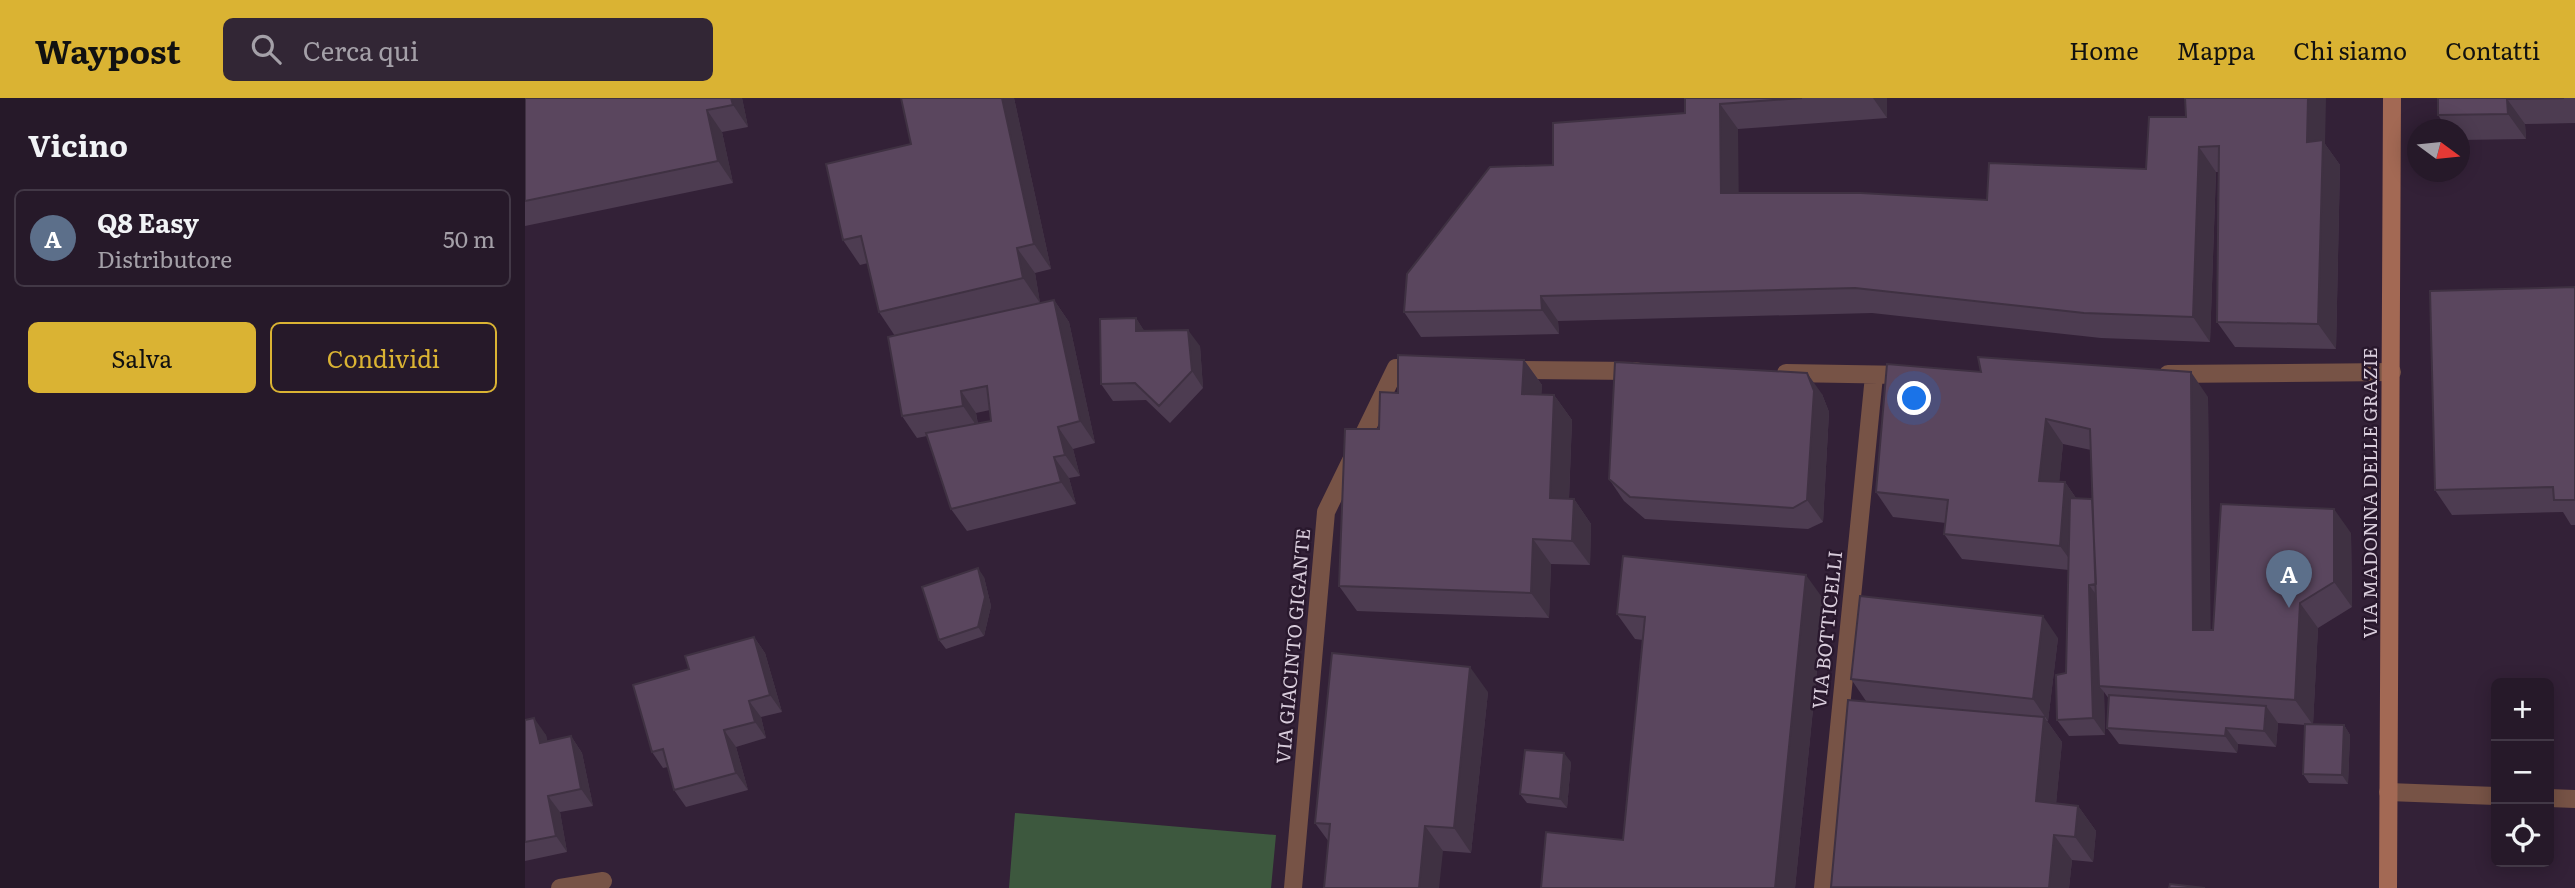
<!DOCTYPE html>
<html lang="it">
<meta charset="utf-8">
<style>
:root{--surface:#261929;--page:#322635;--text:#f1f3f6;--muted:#a4a0a8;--line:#423846;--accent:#dab333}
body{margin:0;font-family:Literata,serif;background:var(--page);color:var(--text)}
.controls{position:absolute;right:21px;bottom:21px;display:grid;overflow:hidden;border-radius:10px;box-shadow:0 4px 18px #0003}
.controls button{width:63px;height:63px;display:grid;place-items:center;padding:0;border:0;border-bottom:2px solid var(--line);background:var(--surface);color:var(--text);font:35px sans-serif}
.compass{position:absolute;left:1882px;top:21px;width:63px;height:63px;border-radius:50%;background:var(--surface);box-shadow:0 4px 18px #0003;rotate:105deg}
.you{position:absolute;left:1390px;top:301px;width:24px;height:24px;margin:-18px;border:5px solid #fff;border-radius:50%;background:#1a73e8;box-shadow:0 0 0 10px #1a73e833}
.badge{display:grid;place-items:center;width:46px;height:46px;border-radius:50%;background:var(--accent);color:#fff;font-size:23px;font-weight:700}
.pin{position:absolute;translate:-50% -58px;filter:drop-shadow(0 2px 4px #0008)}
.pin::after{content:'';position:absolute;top:37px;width:24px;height:21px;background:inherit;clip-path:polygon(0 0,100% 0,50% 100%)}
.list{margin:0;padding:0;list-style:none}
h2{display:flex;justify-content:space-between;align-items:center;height:91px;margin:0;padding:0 28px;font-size:30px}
h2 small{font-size:23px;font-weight:400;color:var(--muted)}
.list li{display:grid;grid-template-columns:46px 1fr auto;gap:21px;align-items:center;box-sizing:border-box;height:98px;margin:0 14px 14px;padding:0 14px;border:2px solid var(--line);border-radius:10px}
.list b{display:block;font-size:26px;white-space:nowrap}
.list p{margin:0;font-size:23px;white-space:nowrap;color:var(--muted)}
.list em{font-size:23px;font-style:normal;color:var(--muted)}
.actions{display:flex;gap:14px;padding:21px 28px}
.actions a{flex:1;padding:16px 0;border:2px solid var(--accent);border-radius:10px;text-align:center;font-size:24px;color:var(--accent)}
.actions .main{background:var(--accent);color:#111}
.icon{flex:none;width:38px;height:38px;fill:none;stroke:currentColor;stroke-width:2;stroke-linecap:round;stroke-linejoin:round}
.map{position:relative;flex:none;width:2050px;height:790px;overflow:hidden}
header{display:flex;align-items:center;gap:42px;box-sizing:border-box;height:98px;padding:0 35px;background:var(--accent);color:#111}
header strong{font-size:33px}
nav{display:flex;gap:38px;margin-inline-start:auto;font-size:24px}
.search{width:490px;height:63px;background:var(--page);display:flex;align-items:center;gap:18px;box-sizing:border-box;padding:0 24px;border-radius:10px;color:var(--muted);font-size:26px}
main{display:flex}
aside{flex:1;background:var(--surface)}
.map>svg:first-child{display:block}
</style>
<header>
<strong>Waypost</strong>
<div class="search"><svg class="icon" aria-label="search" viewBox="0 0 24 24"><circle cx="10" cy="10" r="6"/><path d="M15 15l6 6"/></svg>Cerca qui</div>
<nav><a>Home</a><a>Mappa</a><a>Chi siamo</a><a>Contatti</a></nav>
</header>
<main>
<aside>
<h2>Vicino<small></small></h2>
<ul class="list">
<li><span class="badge" style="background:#5c6f8a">A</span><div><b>Q8 Easy</b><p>Distributore</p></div><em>50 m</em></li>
</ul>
<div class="actions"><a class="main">Salva</a><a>Condividi</a></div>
</aside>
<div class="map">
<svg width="2050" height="790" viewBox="0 0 2050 790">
<rect width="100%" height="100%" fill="#332137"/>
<!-- green -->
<path fill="#3d583e" d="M490,715L751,737L746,790H484Z"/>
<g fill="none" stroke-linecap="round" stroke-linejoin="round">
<!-- service -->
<path stroke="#775346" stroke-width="18" d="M1863,694L1971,698
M2024,700L2050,701"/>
<!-- minor -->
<path stroke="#775346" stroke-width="18" d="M985,272L1111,273
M1261,275L1384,277
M1643,276L1867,274
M35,790L78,783
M768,790L801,414L871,270H897
M1298,790L1349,278"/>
<!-- secondary -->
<path stroke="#a36954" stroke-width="18" d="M1863,790L1867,0"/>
</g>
<!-- wall -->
<path fill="#4d3c51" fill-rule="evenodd" d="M0,0H217L223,29L197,34L208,85L0,128Z
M376,0H489L526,171L510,175L515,205L529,202L544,224L570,345L548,351L555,378L544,380L551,406L442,433L426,411L402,338L392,340L377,318L370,238L354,214L343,165L335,167L318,142L386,46ZM465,312L466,323L453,326L451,315Z
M1160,0H1362V20L1213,31V95L1462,102L1621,71L1624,19L1800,46L1815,67L1811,251L1710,249L1692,224L1693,74H1691L1685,244L1576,240L1347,215L1033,223L1034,236L896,239L879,214L1028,67L1160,15Z
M1913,0H2050V25L2000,26L2001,41L1935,42V32H1923L1913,17Z
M2050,189V427H2046L2038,414L1927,417L1910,392Z
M611,220L619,233L675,248L678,290L645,325L621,302L588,303L576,286Z
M999,262L1017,287L1016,297H1029L1047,322L1044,401H1049L1066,426L1065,467L1026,466L1024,520L832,513L814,488L854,331L873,295Z
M1362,266L1683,299L1685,532H1688L1826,435L1827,509L1793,530L1788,626L1819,627L1825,637L1823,686L1784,685L1778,676L1780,627L1753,625L1751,649L1713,646L1712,655L1594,646L1582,630L1584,601L1579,594L1580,637L1544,638L1532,622L1541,575L1544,472L1437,461L1419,436L1421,425L1368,419L1351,394ZM1538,346L1566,352L1567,401L1551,400L1540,384H1534Z
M1297,296L1304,314L1298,424L1283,431L1120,421L1099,403L1084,381Z
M459,479L466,508L459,538L421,551L414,542Z
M1299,502L1270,790H1016L1098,742L1118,542L1110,541L1092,516Z
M229,539L240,555L257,614L236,619L241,640L211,649L223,692L161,709L149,692L143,669L138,670L127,654L164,571Z
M1533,540L1523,623H1522L1537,644L1531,705L1553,708L1571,733L1568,764L1547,762L1544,790H1307L1373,606L1341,603L1326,581Z
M963,594L946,755L804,744L790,725Z
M0,622L21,637L22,643L46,638L57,655L68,708L35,714L42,754L0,763Z
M1046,664L1042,710L1002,705L995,696Z"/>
<!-- shaded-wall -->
<path fill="#3f3142" d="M206,0H217L223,29L208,7Z
M477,0H489L526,171L509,146Z
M1348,0H1362V20Z
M1783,0H1801L1800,46L1815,67L1811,251L1793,226L1782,44Z
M1982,1L2000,26L2001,41L1983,16Z
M1195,6L1213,31L1214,120L1196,95Z
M182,12L197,34L208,85L193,63Z
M1674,49L1691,74L1685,244L1668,219Z
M492,150L510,175L515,205L498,180Z
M1016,198L1033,223L1034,236L1017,212Z
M529,202L544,224L570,345L555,323Z
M611,220L622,237L611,233Z
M663,232L675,248L678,290L667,273Z
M999,262L1017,287L1015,321L997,296Z
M1666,274L1683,299L1686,557L1668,532Z
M1282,275L1297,296L1304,314L1298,424L1282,402Z
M436,293L451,315L453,330L438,308Z
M1029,297L1047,322L1043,425L1025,400Z
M1521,321L1538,346L1532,408L1514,383Z
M533,329L548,351L555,378L540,357Z
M529,359L544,380L551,406L536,384Z
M1540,384L1557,409L1553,473L1535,448Z
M1049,401L1066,426L1065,467L1047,443Z
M1809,411L1826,435L1827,509L1809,484Z
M1008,441L1026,466L1024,520L1006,495Z
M453,470L459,479L466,508L459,538L453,529Z
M1281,477L1299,502L1270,790H1250Z
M1564,487L1576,503L1574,588L1579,594L1580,637L1568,620Z
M1775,505L1793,530L1788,627L1770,602Z
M1518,518L1533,540L1523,623L1508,601Z
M229,539L240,555L257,614L245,597Z
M945,569L963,594L946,755L929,730Z
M224,603L236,619L241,640L230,624Z
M1741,608L1753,625L1751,649L1739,633Z
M1519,619L1537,644L1529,728L1511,703Z
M9,620L21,637L26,661L15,645Z
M1819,627L1825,637L1823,686L1817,677Z
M1701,630L1713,646L1712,655L1700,638Z
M199,632L211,649L223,692L211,675Z
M46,638L57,655L68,708L56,691Z
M1039,655L1046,664L1042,710L1035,701Z
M23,698L35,714L42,754L31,738Z
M1553,708L1571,733L1568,764L1550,739Z
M900,728L918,753L914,790H894Z
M1529,737L1547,762L1544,790H1524Z"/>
<!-- building -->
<path fill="#5a465e" stroke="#3f3142" stroke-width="2" d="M0,0H206L208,7L182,12L193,63L0,103Z
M376,0H477L509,146L492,150L498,180L354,214L336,138L318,142L301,66L386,46Z
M1160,0H1277L1195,6L1196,95H1336L1462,102L1464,65L1621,71L1624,19H1661L1660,0H1783L1782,44L1798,42L1793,226L1692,224L1694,48L1674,49L1668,219L1559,215L1330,190L1016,198L1017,212L879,214L882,176L965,69L1028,67V25L1160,15Z
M1913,0H2039L1982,1L1983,16L1913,17Z
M2050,189V402H2029L2028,389L1910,392L1905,193Z
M529,202L555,323L533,329L540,357L529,359L536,384L426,411L401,335L466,323L462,288L436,293L438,308L377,318L363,239Z
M611,220V233L663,232L667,273L634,308L610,285L576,286L575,221Z
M873,257L999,262L997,296L1029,297L1025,400L1049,401L1047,443L1008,441L1006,495L814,488L820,331H854L855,294L873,295Z
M1453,259L1666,274L1668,532H1688L1696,406L1809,411V484L1775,505L1770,602L1574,588L1565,331L1521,321L1514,383L1540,384L1535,448L1419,436L1423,402L1351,394L1362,266L1456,274Z
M1090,264L1282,275L1289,293L1282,402L1268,410L1105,399L1084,381Z
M1545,400L1567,401L1571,486L1564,487L1568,620L1532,622L1531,577L1541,575Z
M1098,458L1281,477L1250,790H1016L1021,734L1098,742L1120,519L1092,516Z
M453,470L460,499L453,529L414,542L397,489Z
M1335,498L1518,518L1508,601L1326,581Z
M229,539L245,597L224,603L230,624L199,632L211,675L149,692L138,651L127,654L108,587L164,571L160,558Z
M807,555L945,569L929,730L900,728L894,790H799L805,726L790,725Z
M1584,597L1741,608L1739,633L1701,630L1700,638L1582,630Z
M1323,602L1519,619L1511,703L1553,708L1550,739L1529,737L1524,790L1306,789Z
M9,620L15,645L46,638L56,691L23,698L31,738L0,744V622Z
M1780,626L1819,627L1817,677L1778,676Z
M1000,652L1039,655L1035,701L995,696Z
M1645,786L1680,790H1644Z"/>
<g text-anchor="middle" stroke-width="5" stroke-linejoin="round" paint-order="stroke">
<!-- street labels -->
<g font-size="19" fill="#d8ccdb" stroke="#29182d">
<text transform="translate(1845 395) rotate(-90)" y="7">VIA MADONNA DELLE GRAZIE</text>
<text transform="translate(1302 532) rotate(-84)" y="7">VIA BOTTICELLI</text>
<text transform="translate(768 548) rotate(-85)" y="7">VIA GIACINTO GIGANTE</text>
</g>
</g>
</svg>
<div class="controls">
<button>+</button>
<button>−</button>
<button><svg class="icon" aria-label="locate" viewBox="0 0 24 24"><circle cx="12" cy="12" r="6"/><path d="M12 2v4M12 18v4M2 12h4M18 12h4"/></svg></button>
</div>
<svg class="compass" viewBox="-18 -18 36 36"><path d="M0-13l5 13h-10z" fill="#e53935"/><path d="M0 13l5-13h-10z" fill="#a4a0a8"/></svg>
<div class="you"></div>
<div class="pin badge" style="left:1764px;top:510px;background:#5c6f8a">A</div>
</div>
</main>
